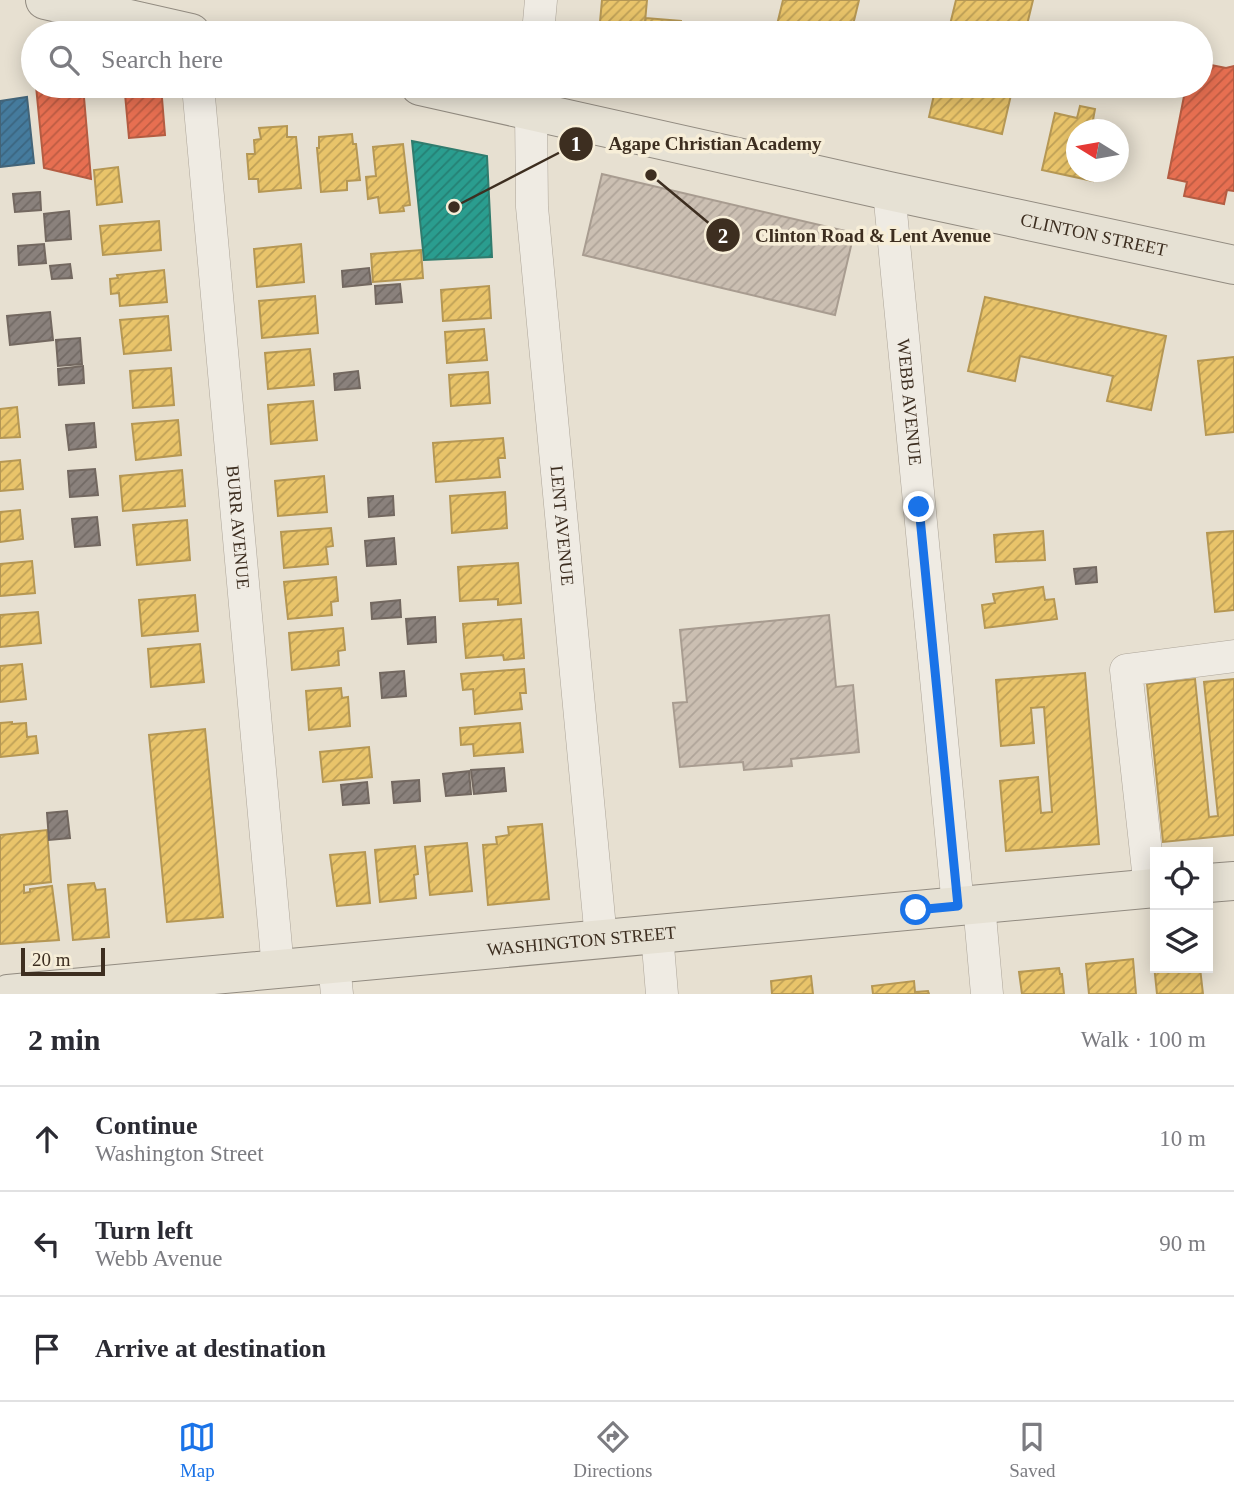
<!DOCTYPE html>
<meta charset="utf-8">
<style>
:root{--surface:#fff;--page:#f2f2f3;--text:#2b2b33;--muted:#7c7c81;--line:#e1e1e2;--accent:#1a73e8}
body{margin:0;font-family:Georgia,serif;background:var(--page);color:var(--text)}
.controls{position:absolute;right:21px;bottom:21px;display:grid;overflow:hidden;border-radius:0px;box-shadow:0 4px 18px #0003}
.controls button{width:63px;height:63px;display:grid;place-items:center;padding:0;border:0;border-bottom:2px solid var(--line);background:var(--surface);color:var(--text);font:35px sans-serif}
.compass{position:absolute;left:1066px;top:119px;width:63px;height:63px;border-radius:50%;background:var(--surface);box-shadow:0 4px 18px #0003;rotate:281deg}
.scale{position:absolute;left:21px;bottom:18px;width:84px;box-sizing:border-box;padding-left:7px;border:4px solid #3d2e20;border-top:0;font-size:19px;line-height:24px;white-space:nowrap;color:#3d2e20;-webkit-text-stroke:5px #f7eed8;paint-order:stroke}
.stop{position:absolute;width:21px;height:21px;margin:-16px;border:5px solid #1a73e8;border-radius:50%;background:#fff}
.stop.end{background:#1a73e8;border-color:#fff;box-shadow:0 2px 7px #0008}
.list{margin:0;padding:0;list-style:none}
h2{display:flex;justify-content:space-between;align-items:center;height:91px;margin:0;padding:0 28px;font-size:30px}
h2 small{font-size:23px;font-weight:400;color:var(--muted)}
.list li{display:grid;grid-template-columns:46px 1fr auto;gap:21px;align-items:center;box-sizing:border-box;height:105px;padding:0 28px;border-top:2px solid var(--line)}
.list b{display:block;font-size:26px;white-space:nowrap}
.list p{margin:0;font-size:23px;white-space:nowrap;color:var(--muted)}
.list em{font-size:23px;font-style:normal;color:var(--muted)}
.icon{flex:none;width:38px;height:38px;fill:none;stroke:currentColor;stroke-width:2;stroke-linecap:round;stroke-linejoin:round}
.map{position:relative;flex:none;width:1234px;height:994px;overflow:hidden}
.search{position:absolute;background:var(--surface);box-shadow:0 4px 18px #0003;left:21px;right:21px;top:21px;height:77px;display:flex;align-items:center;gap:18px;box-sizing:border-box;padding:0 24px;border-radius:38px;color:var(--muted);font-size:26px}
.sheet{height:406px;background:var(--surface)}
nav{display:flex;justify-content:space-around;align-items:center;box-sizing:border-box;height:98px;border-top:2px solid var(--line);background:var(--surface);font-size:19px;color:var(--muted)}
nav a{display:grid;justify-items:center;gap:4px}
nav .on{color:var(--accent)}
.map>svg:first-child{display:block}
</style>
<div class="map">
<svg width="1234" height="994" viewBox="0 0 1234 994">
<defs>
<pattern id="homes-hatch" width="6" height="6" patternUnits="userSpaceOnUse" patternTransform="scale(1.75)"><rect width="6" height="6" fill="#e9c46a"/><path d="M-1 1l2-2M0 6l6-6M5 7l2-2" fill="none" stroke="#bea057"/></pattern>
<pattern id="shops-hatch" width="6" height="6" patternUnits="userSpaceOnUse" patternTransform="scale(1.75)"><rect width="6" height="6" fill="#e76f51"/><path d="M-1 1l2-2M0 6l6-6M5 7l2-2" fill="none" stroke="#bc5c43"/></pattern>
<pattern id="schools-hatch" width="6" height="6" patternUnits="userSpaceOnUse" patternTransform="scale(1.75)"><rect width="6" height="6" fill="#2a9d8f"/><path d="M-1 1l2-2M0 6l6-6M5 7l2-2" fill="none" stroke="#258074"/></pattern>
<pattern id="public-hatch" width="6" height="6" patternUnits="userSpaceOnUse" patternTransform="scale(1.75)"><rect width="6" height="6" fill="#457b9d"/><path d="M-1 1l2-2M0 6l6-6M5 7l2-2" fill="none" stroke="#3b6580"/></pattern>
<pattern id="industry-hatch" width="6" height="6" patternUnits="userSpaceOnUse" patternTransform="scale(1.75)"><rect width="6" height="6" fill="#8a817c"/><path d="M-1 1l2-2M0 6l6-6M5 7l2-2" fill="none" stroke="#726a65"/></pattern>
<pattern id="building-hatch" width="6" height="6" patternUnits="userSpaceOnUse" patternTransform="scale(1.75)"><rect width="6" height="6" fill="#cbbfb2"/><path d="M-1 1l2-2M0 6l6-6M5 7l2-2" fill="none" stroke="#afa499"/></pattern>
</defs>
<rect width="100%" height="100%" fill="#e7e0d1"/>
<!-- homes -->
<path fill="url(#homes-hatch)" stroke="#b59754" stroke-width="2" d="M602,0H647L645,22L646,18L681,21V26L702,28V33H599Z
M783,0H859L851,33H775Z
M956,0H1033L1025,33H948Z
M809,86H839L838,92Z
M936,86H1013L1002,134L929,117Z
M1080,106L1095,109L1093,120L1107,123L1105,130H1076V172H1096L1093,181L1042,170L1055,113L1077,118Z
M287,126V137H296L301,188L259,192L258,179H249L247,154H255L254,140L261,139L259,128Z
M352,134L353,144H356L360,180L347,181V190L321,192L317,148H319V137Z
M403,144L410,205L403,206L404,211L380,213L378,197L368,199L366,177L376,176L373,147Z
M118,167L122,202L97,205L94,170Z
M159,221L161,250L103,255L100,226Z
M301,244L304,282L257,287L254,249Z
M421,250L423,278L373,282L371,254Z
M164,270L167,302L120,306L119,293L111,294L110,279L118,278L117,275Z
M489,286L491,318L443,321L441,290Z
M315,296L318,333L262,338L259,301Z
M985,297L1166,336L1151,410L1107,401L1113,376L1020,356L1015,381L968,371Z
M168,316L171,350L124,354L120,320Z
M484,329L487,360L447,363L445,332Z
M310,349L314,385L268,389L265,353Z
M1234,357V432L1206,435L1198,361Z
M171,368L174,405L133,408L130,371Z
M488,372L490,403L451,406L449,375Z
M313,401L317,440L271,444L268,405Z
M17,407L20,437L0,438V409Z
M178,420L181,455L136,460L132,424Z
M503,438L505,458H498L500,477L436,482L433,443Z
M20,460L23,489L0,491V462Z
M182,470L185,506L123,511L120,476Z
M324,476L327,512L278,516L275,481Z
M505,492L507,528L452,533L450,496Z
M20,510L23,539L0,542V512Z
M187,520L190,560L137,565L133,525Z
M331,528L333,546L326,547L328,564L284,568L281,532Z
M1043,531L1045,560L996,562L994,535Z
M1234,531V610L1215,612L1207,533Z
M32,561L35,593L0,596V564Z
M518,563L521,603L498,605V599L460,601L458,567Z
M336,577L338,601L331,602L332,615L288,619L284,582Z
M1043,587L1045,600L1054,599L1057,619L985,628L982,605L995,603L993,594Z
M195,595L198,631L142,636L139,600Z
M38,612L41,643L0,647V615Z
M521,619L524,658L504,660L503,655L466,658L463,624Z
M343,628L345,650L338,651L339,665L292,670L289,633Z
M200,644L204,682L151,687L148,649Z
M22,664L26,699L0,702V666Z
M524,669L526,693H520L522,709L475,714L473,689L463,690L461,674Z
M1085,673L1099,844L1006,851L1000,781L1038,777L1041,813L1052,812L1044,707L1031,708L1034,743L1001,746L996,680Z
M1195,679L1209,817L1218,816L1204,682L1234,679V835L1163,842L1147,684Z
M341,688L342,698L348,697L350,726L309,730L306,691Z
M12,722V724L26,723L27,737L36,736L38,753L0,757V723Z
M520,723L523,752L474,756L473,744L461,745L460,728Z
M205,729L223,917L167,922L149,735Z
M369,747L372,777L323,782L320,752Z
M542,824L549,899L488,905L483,845L497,844L496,837L509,835L508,827Z
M47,830L51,882L24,885V893L30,892V889L52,886L59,940L0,944V835Z
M467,843L472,891L430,895L425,847Z
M415,846L418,874L414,875L416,898L380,902L375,850Z
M365,852L370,903L337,906L330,855Z
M94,883L96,890L105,889L109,937L73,940L68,885Z
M1153,955H1155V968H1200L1203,994H1157Z
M1133,959L1136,994H1089L1086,964Z
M1059,968L1060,974H1062L1064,994H1022L1019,972Z
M811,976L813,994H772L771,981Z
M914,981L915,992L928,991L929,994H873L872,986Z"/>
<!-- shops -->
<path fill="url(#shops-hatch)" stroke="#b45c42" stroke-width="2" d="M1201,63L1226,68L1234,66V191L1227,190L1224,204L1184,196L1187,182L1168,178L1186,86H1201Z
M36,86H83L91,179L44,168Z
M133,86H161L165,135L129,138L125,94L134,93Z"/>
<!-- schools -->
<path fill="url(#schools-hatch)" stroke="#307c6e" stroke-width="2" d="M412,141L487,156L492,257L424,260Z"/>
<!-- public -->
<path fill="url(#public-hatch)" stroke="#436478" stroke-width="2" d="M27,97L34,163L0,167V101Z"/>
<!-- industry -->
<path fill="url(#industry-hatch)" stroke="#736860" stroke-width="2" d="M40,192L41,210L15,212L13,194Z
M69,211L71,239L46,241L44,214Z
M44,244L46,263L19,265L18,246Z
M70,264L72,278L52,279L50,266Z
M369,268L371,284L343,287L342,271Z
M400,284L402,302L376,304L375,286Z
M50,312L53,340L10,345L7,316Z
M80,338L82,364L58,366L56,340Z
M83,366L84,383L59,385L58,369Z
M358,371L360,388L335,390L334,374Z
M94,423L96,447L69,450L66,425Z
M95,469L98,495L70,497L68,471Z
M393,496L394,515L369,517L368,498Z
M97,517L100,545L75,547L72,519Z
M394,538L396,564L367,566L365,541Z
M1096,567L1097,582L1076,584L1074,569Z
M400,600L401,617L372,619L371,603Z
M435,617L436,642L408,644L406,619Z
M404,671L406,696L382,698L380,673Z
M504,768L506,791L474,794L471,770Z
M469,771L471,794L446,796L443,774Z
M419,780L420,801L394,803L392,782Z
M367,782L369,803L343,805L341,785Z
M67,811L70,838L49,840L47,813Z"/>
<!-- building -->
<path fill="url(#building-hatch)" stroke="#a89c90" stroke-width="2" d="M602,174L854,233L835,315L583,255Z
M829,615L836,687L853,685L859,752L791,759L792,766L744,770L743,762L680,767L673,703L687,702L680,630Z"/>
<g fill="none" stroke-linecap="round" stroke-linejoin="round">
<defs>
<g id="minor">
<path d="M538,33L541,0"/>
<path id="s1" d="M198,86L278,969"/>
<path id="s2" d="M533,86L531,111L532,207L601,939"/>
<path id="s3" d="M889,191L958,906"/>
<path d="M1150,889L1126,670L1234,656"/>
<path d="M979,904L987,994"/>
<path d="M657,934L662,994"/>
<path d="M334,964L337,994"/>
</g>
<g id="major">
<path d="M45,0L191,33"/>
<path id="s4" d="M420,86L889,191L1234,265"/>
<path d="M1208,883L1234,881"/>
<path id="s5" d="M8,994L1155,888"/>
</g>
</defs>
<!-- minor casing -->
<use href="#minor" stroke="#ada599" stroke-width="33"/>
<!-- major casing -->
<use href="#major" stroke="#928b80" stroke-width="40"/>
<!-- minor -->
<use href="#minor" stroke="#efebe3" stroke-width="32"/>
<!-- major -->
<use href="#major" stroke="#e6e1d4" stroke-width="38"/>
</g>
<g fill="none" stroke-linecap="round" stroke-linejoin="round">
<!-- route -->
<path stroke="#1a73e8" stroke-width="9" d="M916,910L958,906L919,507"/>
</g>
<g text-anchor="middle" stroke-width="7" stroke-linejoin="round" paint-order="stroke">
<!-- street labels -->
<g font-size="18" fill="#3d2e20" stroke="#f7eed8">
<text dy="6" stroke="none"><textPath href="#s4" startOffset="690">CLINTON STREET</textPath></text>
<text dy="6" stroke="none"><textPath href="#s3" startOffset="212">WEBB AVENUE</textPath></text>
<text dy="6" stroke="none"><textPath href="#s2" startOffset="441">LENT AVENUE</textPath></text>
<text dy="6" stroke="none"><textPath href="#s1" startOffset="443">BURR AVENUE</textPath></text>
<text dy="6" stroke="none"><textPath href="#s5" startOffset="576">WASHINGTON STREET</textPath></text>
</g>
</g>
<!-- callouts -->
<path fill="none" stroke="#3d2e20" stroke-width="2.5" d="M454 207L576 144M651 175L723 235"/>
<g fill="#3d2e20" stroke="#f7eed8" stroke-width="2.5">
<circle cx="454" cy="207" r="7"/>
<circle cx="651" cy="175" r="7"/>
<circle cx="576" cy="144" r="18"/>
<circle cx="723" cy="235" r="18"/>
</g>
<g font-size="21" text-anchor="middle" font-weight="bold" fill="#fff">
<text x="576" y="151">1</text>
<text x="723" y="243">2</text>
</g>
<g font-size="19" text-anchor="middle" font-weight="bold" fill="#3d2e20" stroke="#f7eed8" stroke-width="7" stroke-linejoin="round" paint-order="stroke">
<text x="715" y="150">Agape Christian Academy</text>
<text x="873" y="242">Clinton Road &amp; Lent Avenue</text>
</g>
</svg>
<div class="controls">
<button><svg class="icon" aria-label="locate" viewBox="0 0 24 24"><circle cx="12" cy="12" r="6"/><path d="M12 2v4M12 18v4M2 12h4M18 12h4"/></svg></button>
<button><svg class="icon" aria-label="layers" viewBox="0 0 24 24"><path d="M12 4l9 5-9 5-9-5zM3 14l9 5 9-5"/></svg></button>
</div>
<svg class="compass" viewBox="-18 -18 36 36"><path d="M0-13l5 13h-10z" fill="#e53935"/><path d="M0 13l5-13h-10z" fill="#7c7c81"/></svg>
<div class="scale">20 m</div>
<div class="stop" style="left:916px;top:910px"></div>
<div class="stop end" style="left:919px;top:507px"></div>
<div class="search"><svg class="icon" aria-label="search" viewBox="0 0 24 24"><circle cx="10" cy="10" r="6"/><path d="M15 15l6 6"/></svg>Search here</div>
</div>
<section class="sheet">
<h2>2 min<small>Walk · 100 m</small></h2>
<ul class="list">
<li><svg class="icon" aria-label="ahead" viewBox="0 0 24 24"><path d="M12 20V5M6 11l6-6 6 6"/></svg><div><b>Continue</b><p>Washington Street</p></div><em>10 m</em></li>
<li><svg class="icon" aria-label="left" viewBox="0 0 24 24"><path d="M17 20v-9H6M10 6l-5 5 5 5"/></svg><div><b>Turn left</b><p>Webb Avenue</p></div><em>90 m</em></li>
<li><svg class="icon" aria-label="arrive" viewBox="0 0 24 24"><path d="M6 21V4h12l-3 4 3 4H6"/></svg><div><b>Arrive at destination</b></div></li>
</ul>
</section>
<nav>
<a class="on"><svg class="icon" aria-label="map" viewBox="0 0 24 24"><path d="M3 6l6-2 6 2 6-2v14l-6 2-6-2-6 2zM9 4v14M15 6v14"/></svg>Map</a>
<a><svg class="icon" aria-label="directions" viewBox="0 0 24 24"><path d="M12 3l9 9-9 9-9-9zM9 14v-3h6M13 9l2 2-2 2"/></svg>Directions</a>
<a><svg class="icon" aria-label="saved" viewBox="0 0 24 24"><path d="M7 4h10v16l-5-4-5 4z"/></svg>Saved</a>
</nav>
